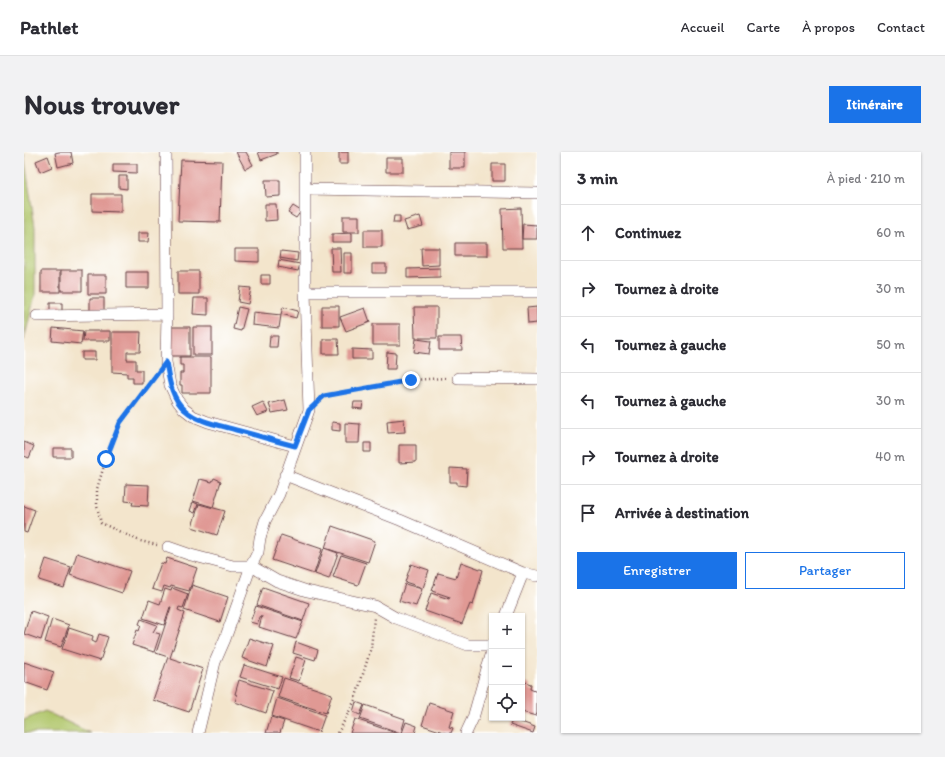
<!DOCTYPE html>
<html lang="fr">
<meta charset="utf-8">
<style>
:root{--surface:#fff;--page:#f2f2f3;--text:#2b2b33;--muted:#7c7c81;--line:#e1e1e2;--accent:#1a73e8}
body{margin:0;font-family:Itim,sans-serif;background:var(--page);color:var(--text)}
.controls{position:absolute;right:12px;bottom:12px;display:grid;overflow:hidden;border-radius:0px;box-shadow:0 1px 3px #0004}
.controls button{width:36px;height:36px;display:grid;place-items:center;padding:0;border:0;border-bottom:1px solid var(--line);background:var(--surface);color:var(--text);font:20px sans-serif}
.stop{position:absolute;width:12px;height:12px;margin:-9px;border:3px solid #1a73e8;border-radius:50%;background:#fff}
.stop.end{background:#1a73e8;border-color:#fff;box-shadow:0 1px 4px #0008}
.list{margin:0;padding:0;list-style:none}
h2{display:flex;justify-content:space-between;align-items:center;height:52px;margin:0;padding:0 16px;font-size:17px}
h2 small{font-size:13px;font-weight:400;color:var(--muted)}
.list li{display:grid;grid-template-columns:26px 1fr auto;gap:12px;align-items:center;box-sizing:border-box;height:56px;padding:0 16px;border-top:1px solid var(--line)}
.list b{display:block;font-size:15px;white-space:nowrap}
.list em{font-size:13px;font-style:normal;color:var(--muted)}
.actions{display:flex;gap:8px;padding:12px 16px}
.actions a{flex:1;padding:9px 0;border:1px solid var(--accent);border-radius:0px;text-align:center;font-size:14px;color:var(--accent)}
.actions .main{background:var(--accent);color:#fff}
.icon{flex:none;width:22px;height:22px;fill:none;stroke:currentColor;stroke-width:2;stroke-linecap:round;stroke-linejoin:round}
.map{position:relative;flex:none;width:513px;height:581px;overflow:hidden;border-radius:0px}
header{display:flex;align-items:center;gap:24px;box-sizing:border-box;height:56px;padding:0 20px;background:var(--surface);border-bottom:1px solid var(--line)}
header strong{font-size:19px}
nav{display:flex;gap:22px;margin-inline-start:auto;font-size:14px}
.intro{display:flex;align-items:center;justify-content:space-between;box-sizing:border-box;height:96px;padding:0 24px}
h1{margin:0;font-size:28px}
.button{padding:10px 18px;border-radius:0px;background:var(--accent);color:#fff;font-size:14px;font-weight:700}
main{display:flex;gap:24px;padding:0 24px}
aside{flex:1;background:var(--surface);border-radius:0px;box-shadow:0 1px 3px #0004}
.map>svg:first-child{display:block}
</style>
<header>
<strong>Pathlet</strong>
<nav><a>Accueil</a><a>Carte</a><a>À propos</a><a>Contact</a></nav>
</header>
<div class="intro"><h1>Nous trouver</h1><a class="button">Itinéraire</a></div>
<main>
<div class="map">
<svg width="513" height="581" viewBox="0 0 513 581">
<rect width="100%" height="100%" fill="#fff"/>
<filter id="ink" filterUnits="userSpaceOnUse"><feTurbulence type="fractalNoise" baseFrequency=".025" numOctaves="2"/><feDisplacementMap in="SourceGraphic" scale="8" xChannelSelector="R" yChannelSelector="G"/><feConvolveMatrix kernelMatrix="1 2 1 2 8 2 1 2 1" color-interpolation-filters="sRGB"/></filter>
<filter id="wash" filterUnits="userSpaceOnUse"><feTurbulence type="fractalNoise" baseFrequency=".012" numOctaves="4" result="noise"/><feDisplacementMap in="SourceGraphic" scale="16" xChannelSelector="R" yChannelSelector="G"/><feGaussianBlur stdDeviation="0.9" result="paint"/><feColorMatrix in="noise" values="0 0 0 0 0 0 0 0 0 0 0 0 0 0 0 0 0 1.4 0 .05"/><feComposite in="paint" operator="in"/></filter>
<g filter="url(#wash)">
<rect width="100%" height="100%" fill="#f3e5cc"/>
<!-- grass -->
<path fill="#b0c66b" stroke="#7d724b" d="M0,3L11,75V143L0,188Z
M21,559L66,581H0V568Z"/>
<g id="blocks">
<!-- building -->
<path fill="#e09994" d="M35,0H47L49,11L34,15L31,1Z
M212,0H222L229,13L221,17Z
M234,0H253V2L237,8Z
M315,0H324V12H315Z
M425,0H441V16H425Z
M24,4L28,15L16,20L12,9Z
M362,6H379V20H362Z
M157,8L198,9L196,70L154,69Z
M89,12H113V21L89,20Z
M468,12H481V29H468Z
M95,24H103V37L95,36Z
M241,28H256V44L242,45Z
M68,42H97V60L68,59Z
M241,52H252L253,68L241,69Z
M269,54L277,59L272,66L264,61Z
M497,56L498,96H479L478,57Z
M319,64H335V80H319Z
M370,64H376V71H369Z
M396,64L399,74L383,78L380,69Z
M499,72L513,73V87H498Z
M340,78H358V95H340Z
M114,81H125L124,90H114Z
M328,81V90H308V82Z
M431,91H463V104H431Z
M307,96H316L317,120H308Z
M397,96H415V113L398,114Z
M211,97H235V110L211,109Z
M257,99L274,101L273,109L256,106Z
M320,101H328V121H320Z
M255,108L276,112L274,119L254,115Z
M348,112H362V121H348Z
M416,116V125L383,126V117Z
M37,118H58V139H37Z
M17,119H36V140H17Z
M154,119H175V142H154Z
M102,120H125V136H102Z
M64,123H82V142H64Z
M237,123H246V132H237Z
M216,135L227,136L224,152L214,150Z
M66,146H80V159H66Z
M170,146H184V163L169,162Z
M26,151H38V159H26Z
M298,154H315V174H298Z
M214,155L223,157L217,179L209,177Z
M259,155L274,159L272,166L257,162Z
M390,155H413V186H391Z
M513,155V171L504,172L503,156Z
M341,156L346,170L322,179L316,165Z
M229,160L257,163L255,176L228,173Z
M349,172H376V193H349Z
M146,175H166V204H146Z
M169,175H188V203H169Z
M29,176L59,179L57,192L28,189Z
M60,179H86V189H59Z
M88,180H117L116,200H103V208H112V218H118V231H109V225H103V221L88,220Z
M246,184H254L253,195H245Z
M415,185H437L438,198H415Z
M299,187H314L315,202H299Z
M392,187L407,189L405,202L390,200Z
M328,197L348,198V207H328Z
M58,200H71V208H58Z
M363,200L372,201L371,217H362Z
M156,205H187V241H158V233H156V221H159V213H156Z
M261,248L264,258L248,261L245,252Z
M239,250L244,260L233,264L228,255Z
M330,250H339L338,257L329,256Z
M380,267L381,280L364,281L363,269Z
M308,270L316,271V279L308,278Z
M321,271L336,272L335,291H321Z
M0,290L10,294L5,306L0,304Z
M340,291H347V300H340Z
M375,293H392V310L375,311Z
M29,296H47V305H29Z
M426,316L443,317L442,334L433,333V330H426Z
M190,326L197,329L189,355L169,349L176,327L188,330Z
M102,332L125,333L124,354L108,353L109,350L101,349Z
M169,350L174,352L171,361L166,359Z
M175,352L201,359L193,383L168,375Z
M0,354L11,358L3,381L0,380Z
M308,374L351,389L344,410L301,396Z
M257,383L298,397L290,422L248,408Z
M300,396L314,401L305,427L291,422Z
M53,401L106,419L98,441L46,423Z
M317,403L342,411L334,433L309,425Z
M143,406L173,416L165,439L147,434L146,436L140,434L138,440L128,437L137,411L141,412Z
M22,407L47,415L40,436L15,428Z
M437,410L459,418L449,453L446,452L438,472L401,459L407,441L425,447L426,445L408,439L414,421L432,426Z
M387,412L405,418L399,436L381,430Z
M381,432L398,437L392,454L375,449Z
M168,433L204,445L196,470L160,458Z
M239,435L285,451L279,469L233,453Z
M148,436L164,442L159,456L155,455L154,458L161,461L146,506L179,517L165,560L129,548L144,505L132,501L147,455H146L140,473L119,466L125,448L136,452L141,437L147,439Z
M232,454L279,470L272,487L235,475L238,464L237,463L233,472L226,470Z
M7,459L24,465L17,488L0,482Z
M28,467L45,473L37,495L21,490Z
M117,467L133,473L129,480L136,482L130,500L108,493L113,478L115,479L117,473L115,472Z
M45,476L69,484L68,489L72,491L75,482L84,485L76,509L38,497Z
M225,486L250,494L243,515L218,506Z
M272,490L294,498L291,508L269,501Z
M272,505L282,508L275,529L265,526Z
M0,510L30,520L23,538L0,530Z
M220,513L258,525L254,537L216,525Z
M260,526L308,542L302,561L254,545Z
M215,528L249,539L242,561L211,550L213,543L211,542Z
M498,529L507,532L506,537L513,540V561L512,564L498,560Z
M253,546L301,563L295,580L248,564Z
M332,550L340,553L336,563L329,560Z
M405,551L430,559L425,575L429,576L427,581H422L398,573Z
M341,553L381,567L377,581L336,567Z
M247,565L260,569L256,581H242Z
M331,567L372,581H326Z
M489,567L511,575L509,581L486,573Z
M382,570L393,574L391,581H378Z"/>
</g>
</g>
<g filter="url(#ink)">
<use href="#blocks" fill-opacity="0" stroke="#633d43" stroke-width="1"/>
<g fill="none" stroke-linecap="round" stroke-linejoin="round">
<defs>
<path id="minor" d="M142,0L143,162L142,210L146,233L153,248L160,257L169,264L184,270L271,294
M281,37L513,41
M281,140H513
M13,164L143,162
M434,226L513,227
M261,323L376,368L499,421L513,424
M144,395L167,403L209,414H227L253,429L283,439L351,454L372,466L444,493H468
M482,464L499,421
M174,581L191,510L201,487L227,414L234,400L236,386L241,369L255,342L285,258L281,140V0
M442,581L449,566L468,499"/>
</defs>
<!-- minor casing -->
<use href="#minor" stroke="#633d43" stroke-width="12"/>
<!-- path -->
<path stroke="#633d43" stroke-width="2.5" stroke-dasharray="1 3" stroke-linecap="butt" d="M132,223L96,271L82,307L73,337V354L77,371L116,389L133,393
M296,249L300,244L387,228L423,226
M314,581L331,548L347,496L350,466"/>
<!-- minor -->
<use href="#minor" stroke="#fff" stroke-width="11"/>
</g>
</g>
<g fill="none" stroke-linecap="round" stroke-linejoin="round" filter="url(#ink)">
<!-- route -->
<path stroke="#1a73e8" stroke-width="5" d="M82,307L96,271L142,210C145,227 147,246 161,258C174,270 195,273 212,278C232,283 251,289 271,294L285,258L300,244L387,228"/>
</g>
</svg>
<div class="controls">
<button>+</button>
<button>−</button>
<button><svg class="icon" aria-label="locate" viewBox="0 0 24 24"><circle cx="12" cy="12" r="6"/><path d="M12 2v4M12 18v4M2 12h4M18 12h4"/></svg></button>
</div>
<div class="stop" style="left:82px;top:307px"></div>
<div class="stop end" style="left:387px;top:228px"></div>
</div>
<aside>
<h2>3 min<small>À pied · 210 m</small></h2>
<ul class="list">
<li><svg class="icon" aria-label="ahead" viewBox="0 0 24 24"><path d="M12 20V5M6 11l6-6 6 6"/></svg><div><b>Continuez</b></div><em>60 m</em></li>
<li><svg class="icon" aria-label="right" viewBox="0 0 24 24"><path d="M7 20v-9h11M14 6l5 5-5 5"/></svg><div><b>Tournez à droite</b></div><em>30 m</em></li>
<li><svg class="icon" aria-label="left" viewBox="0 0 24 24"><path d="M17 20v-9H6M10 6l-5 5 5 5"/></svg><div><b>Tournez à gauche</b></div><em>50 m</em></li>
<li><svg class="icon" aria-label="left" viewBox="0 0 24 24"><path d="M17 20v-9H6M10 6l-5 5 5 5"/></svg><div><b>Tournez à gauche</b></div><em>30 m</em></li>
<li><svg class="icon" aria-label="right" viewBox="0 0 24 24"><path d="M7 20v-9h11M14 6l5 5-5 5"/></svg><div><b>Tournez à droite</b></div><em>40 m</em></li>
<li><svg class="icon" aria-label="arrive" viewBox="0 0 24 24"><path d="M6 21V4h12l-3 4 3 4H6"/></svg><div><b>Arrivée à destination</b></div></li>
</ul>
<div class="actions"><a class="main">Enregistrer</a><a>Partager</a></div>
</aside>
</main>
